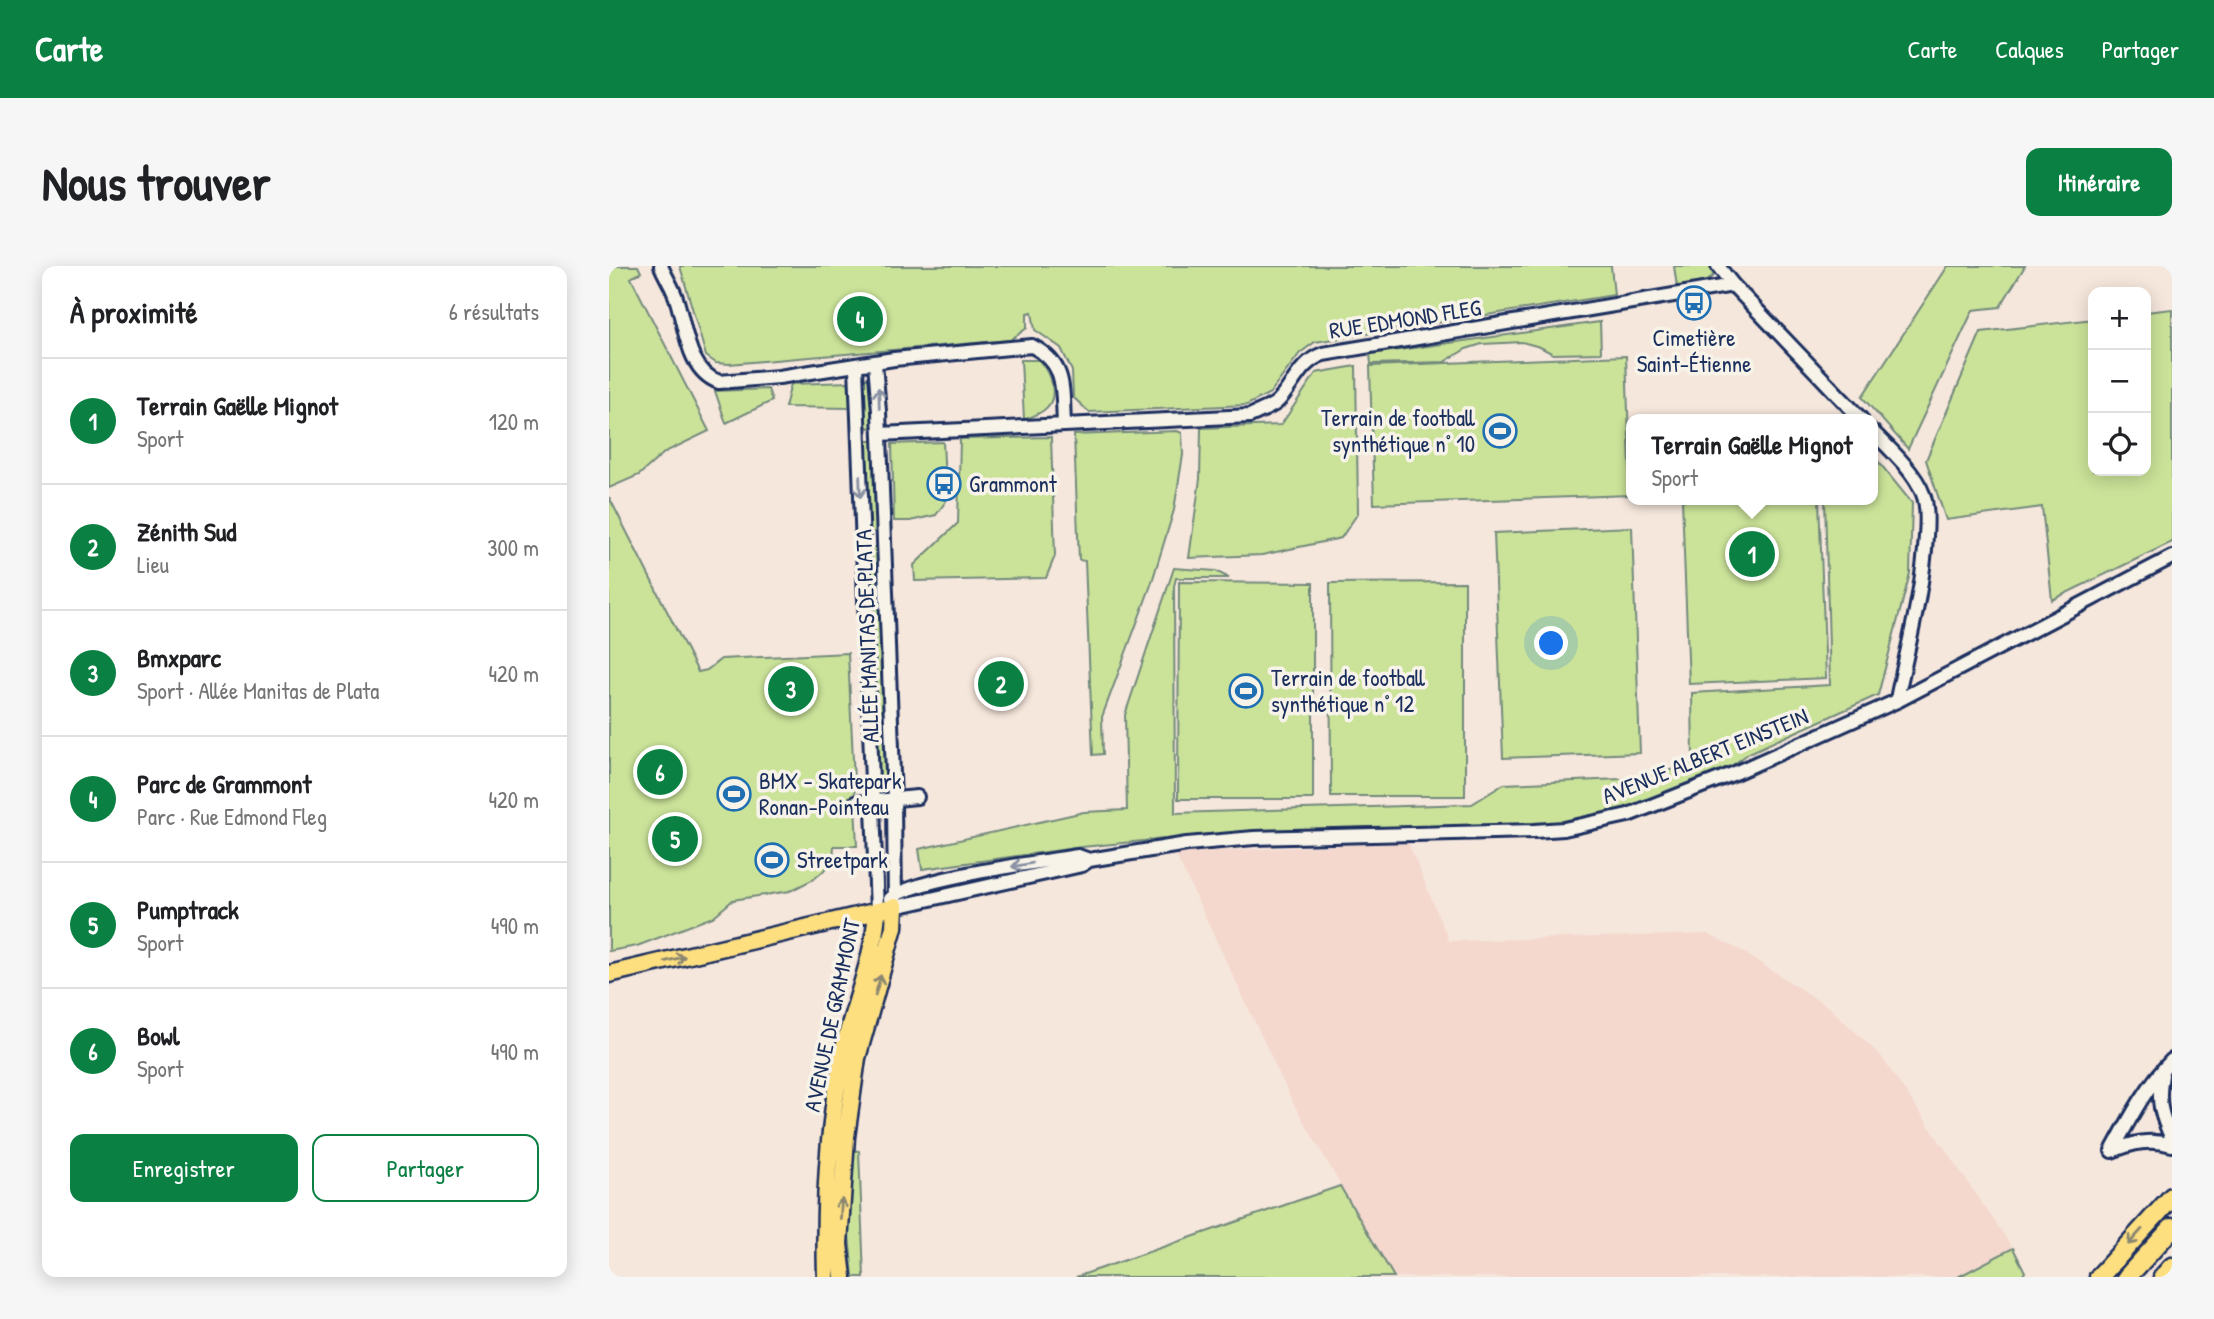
<!DOCTYPE html>
<html lang="fr">
<meta charset="utf-8">
<style>
:root{--surface:#fff;--page:#f6f6f6;--text:#202124;--muted:#757577;--line:#e0e0e0;--accent:#0b8043}
body{margin:0;font-family:"Patrick Hand",sans-serif;background:var(--page);color:var(--text)}
.controls{position:absolute;right:21px;top:21px;display:grid;overflow:hidden;border-radius:14px;box-shadow:0 4px 18px #0003}
.controls button{width:63px;height:63px;display:grid;place-items:center;padding:0;border:0;border-bottom:2px solid var(--line);background:var(--surface);color:var(--text);font:35px sans-serif}
.you{position:absolute;left:943px;top:378px;width:24px;height:24px;margin:-18px;border:5px solid #fff;border-radius:50%;background:#1a73e8;box-shadow:0 0 0 10px #1a73e833}
.badge{display:grid;place-items:center;width:46px;height:46px;border-radius:50%;background:var(--accent);color:#fff;font-size:23px;font-weight:700}
.pin{position:absolute;translate:-50% -50%;border:4px solid #fff;box-shadow:0 2px 7px #0006}
.popup{position:absolute;left:1017px;top:148px;width:252px;height:91px;box-sizing:border-box;display:grid;place-content:center;border-radius:14px;background:var(--surface);filter:drop-shadow(0 2px 5px #0005);font-size:23px;white-space:nowrap;color:var(--muted)}
.popup b{font-size:26px;color:var(--text)}
.popup::after{content:'';position:absolute;left:50%;top:100%;margin-left:-14px;border:14px solid transparent;border-top-color:var(--surface)}
.list{margin:0;padding:0;list-style:none}
h2{display:flex;justify-content:space-between;align-items:center;height:91px;margin:0;padding:0 28px;font-size:30px}
h2 small{font-size:23px;font-weight:400;color:var(--muted)}
.list li{display:grid;grid-template-columns:46px 1fr auto;gap:21px;align-items:center;box-sizing:border-box;height:126px;padding:0 28px;border-top:2px solid var(--line)}
.list b{display:block;font-size:26px;white-space:nowrap}
.list p{margin:0;font-size:23px;white-space:nowrap;color:var(--muted)}
.list em{font-size:23px;font-style:normal;color:var(--muted)}
.actions{display:flex;gap:14px;padding:21px 28px}
.actions a{flex:1;padding:16px 0;border:2px solid var(--accent);border-radius:14px;text-align:center;font-size:24px;color:var(--accent)}
.actions .main{background:var(--accent);color:#fff}
.icon{flex:none;width:38px;height:38px;fill:none;stroke:currentColor;stroke-width:2;stroke-linecap:round;stroke-linejoin:round}
.map{position:relative;flex:none;width:1563px;height:1011px;overflow:hidden;border-radius:14px}
header{display:flex;align-items:center;gap:42px;box-sizing:border-box;height:98px;padding:0 35px;background:var(--accent);color:#fff}
header strong{font-size:33px}
nav{display:flex;gap:38px;margin-inline-start:auto;font-size:24px}
.intro{display:flex;align-items:center;justify-content:space-between;box-sizing:border-box;height:168px;padding:0 42px}
h1{margin:0;font-size:49px}
.button{padding:18px 32px;border-radius:14px;background:var(--accent);color:#fff;font-size:24px;font-weight:700}
main{display:flex;gap:42px;padding:0 42px}
aside{flex:1;background:var(--surface);border-radius:14px;box-shadow:0 4px 18px #0003}
.map>svg:first-child{display:block}
</style>
<header>
<strong>Carte</strong>
<nav><a>Carte</a><a>Calques</a><a>Partager</a></nav>
</header>
<div class="intro"><h1>Nous trouver</h1><a class="button">Itinéraire</a></div>
<main>
<aside>
<h2>À proximité<small>6 résultats</small></h2>
<ul class="list">
<li><span class="badge">1</span><div><b>Terrain Gaëlle Mignot</b><p>Sport</p></div><em>120 m</em></li>
<li><span class="badge">2</span><div><b>Zénith Sud</b><p>Lieu</p></div><em>300 m</em></li>
<li><span class="badge">3</span><div><b>Bmxparc</b><p>Sport · Allée Manitas de Plata</p></div><em>420 m</em></li>
<li><span class="badge">4</span><div><b>Parc de Grammont</b><p>Parc · Rue Edmond Fleg</p></div><em>420 m</em></li>
<li><span class="badge">5</span><div><b>Pumptrack</b><p>Sport</p></div><em>490 m</em></li>
<li><span class="badge">6</span><div><b>Bowl</b><p>Sport</p></div><em>490 m</em></li>
</ul>
<div class="actions"><a class="main">Enregistrer</a><a>Partager</a></div>
</aside>
<div class="map">
<svg width="1563" height="1011" viewBox="0 0 1563 1011">
<rect width="100%" height="100%" fill="#f6e7dc"/>
<filter id="ink" filterUnits="userSpaceOnUse"><feTurbulence type="fractalNoise" baseFrequency=".0143" numOctaves="2"/><feDisplacementMap in="SourceGraphic" scale="14" xChannelSelector="R" yChannelSelector="G"/><feConvolveMatrix kernelMatrix="1 2 1 2 8 2 1 2 1" color-interpolation-filters="sRGB"/></filter>
<g filter="url(#ink)">
<!-- built -->
<path fill="#f4d8ce" d="M799,576L840,675L1099,668L1133,685L1221,742L1272,790L1404,982L1349,1011H785L683,835L566,587Z"/>
<!-- green -->
<path fill="#cbe399" stroke="#73897c" stroke-width="2" d="M0,0H29L32,6L22,12L100,165L56,186L30,209L0,222Z
M71,0H1002L1005,29L706,76L691,87L661,127L638,139L480,146L464,131L463,105L452,82L426,64L423,46L418,47V62L401,74L120,98L107,97L97,90Z
M1065,0H1102L1104,10L1097,15L1068,21Z
M1339,0H1416L1391,41L1364,44L1299,183L1253,131Z
M1563,43V276L1443,334L1433,241L1337,254L1317,194L1372,66L1484,53V205H1537V46Z
M991,56L992,87L944,88L931,81L913,76L894,77L873,78L857,83L835,96L762,98L761,88Z
M1017,90L1022,229L765,238L761,100Z
M412,94H430C441,108 452,131 435,144C430,148 422,151 415,154Z
M747,100L749,247L732,272L653,289L580,292L591,213L592,162L672,159L707,107Z
M258,112L263,115L265,159L260,162L254,158L252,117Z
M241,116L243,142L176,141L182,118Z
M159,123L163,135L117,157L106,125Z
M568,165L573,167L574,189L565,244L542,319L493,451L494,488L484,489L476,295L470,294L465,169Z
M442,171L446,290L437,312L306,315L305,299L349,257L351,173Z
M254,175H266L268,266H257Z
M334,176L337,235L327,249L301,255H285L283,178Z
M1264,189L1303,237L1301,307L1269,429L1140,487L1117,504L1018,541L983,551L942,558L908,560L740,562L615,567L473,581L313,603L310,583L475,546L518,544L516,449L565,302L607,305L620,312H567L565,320L566,547L863,538L895,518L1036,512L1084,497L1083,427L1221,419L1216,234H1264Z
M0,231L89,406L98,404L112,393L239,387L248,580H225L224,593L220,600L205,613L181,625L124,634L104,651L28,680L0,685Z
M1073,234H1210L1217,412L1080,418Z
M1023,261L1031,487L894,492L885,267Z
M259,281H270L279,530L267,531Z
M570,316L704,317V533H569Z
M856,316V530H722L721,317Z
M244,884L250,885L255,1011H244L238,948Z
M731,920L785,1011H467Z
M1404,982L1416,1006L1413,1011H1349Z"/>
<g fill="none" stroke-linecap="round" stroke-linejoin="round">
<defs>
<path id="minor" d="M52,0C57,12 65,23 68,35C77,64 79,105 110,116L170,111L285,93L423,80C458,98 453,123 455,158
M1109,0L1124,19L1252,153
M266,97L270,145L285,534L286,641L473,599L480,594L578,578L645,572L925,565L955,563L1019,549L1126,507L1290,434L1563,291
M247,100L268,645
M1264,166C1280,182 1306,206 1314,228C1319,240 1318,257 1317,270C1314,324 1300,376 1289,428L1290,434
M271,168L641,150C649,146 660,142 667,137C683,123 689,97 714,88L1124,19
M246,537L308,531
M281,633C303,612 432,596 469,590L480,594
M1553,809C1548,835 1552,849 1563,873
M1503,885C1520,854 1538,819 1563,794
M1503,885C1523,877 1541,872 1563,879"/>
<path id="major" d="M0,708L286,641L285,661L248,792L237,871L234,918L230,978L234,1011
M217,1011C215,939 219,862 233,791C243,742 265,695 268,645"/>
<path id="highway" d="M1490,1011L1563,931
M1518,1011L1563,962
M1554,1011L1563,1001"/>
</defs>
<!-- minor casing -->
<use href="#minor" stroke="#1b2f5e" stroke-width="18"/>
<!-- major casing -->
<use href="#major" stroke="#1b2f5e" stroke-width="21"/>
<!-- highway casing -->
<use href="#highway" stroke="#1b2f5e" stroke-width="23"/>
<!-- minor -->
<use href="#minor" stroke="#f7f3e8" stroke-width="12"/>
<!-- major -->
<use href="#major" stroke="#fddf80" stroke-width="16"/>
<!-- highway -->
<use href="#highway" stroke="#fddf80" stroke-width="18"/>
</g>
<!-- one-way arrows -->
<defs><path id="oneway-shaft" d="M-6 0H5M1.5-3L5.5 0L1.5 3" fill="none" stroke-width="1.6" stroke-linecap="round" stroke-linejoin="round" transform="scale(1.75)"/></defs>
<g stroke="#8991a3">
<use href="#oneway-shaft" transform="translate(270 132) rotate(-92)"/>
<use href="#oneway-shaft" transform="translate(251 221) rotate(88)"/>
<use href="#oneway-shaft" transform="translate(413 599) rotate(170)"/>
</g>
<g stroke="#8c876f">
<use href="#oneway-shaft" transform="translate(66 693) rotate(-14)"/>
<use href="#oneway-shaft" transform="translate(269 719) rotate(-74)"/>
<use href="#oneway-shaft" transform="translate(232 943) rotate(-87)"/>
<use href="#oneway-shaft" transform="translate(1526 971) rotate(132)"/>
</g>
</g>
<!-- icons -->
<defs>
<symbol id="bus-ring" viewBox="-11 -11 22 22"><circle r="9.5" fill="#f7f3e8" stroke="#1f6fb2" stroke-width="1.5"/><path d="M-5-6H5V4H4V6H2V4H-2V6H-4V4H-5ZM-3.5-4V0h7V-4ZM-3.5 1.2v1.5H-2V1.2ZM2 1.2v1.5H3.5V1.2Z" fill="#1f6fb2"/></symbol>
<symbol id="stadium-ring" viewBox="-11 -11 22 22"><circle r="9.5" fill="#f7f3e8" stroke="#1f6fb2" stroke-width="1.5"/><path d="M0-5a6.5 5 0 1 0 0 10a6.5 5 0 1 0 0-10ZM-3.5-1.8h7v3.6h-7Z" fill="#1f6fb2"/></symbol>
</defs>
<g fill-rule="evenodd">
<use href="#bus-ring" x="1066" y="18" width="38" height="38"/>
<use href="#stadium-ring" x="872" y="146" width="38" height="38"/>
<use href="#bus-ring" x="316" y="199" width="38" height="38"/>
<use href="#stadium-ring" x="618" y="406" width="38" height="38"/>
<use href="#stadium-ring" x="106" y="509" width="38" height="38"/>
<use href="#stadium-ring" x="144" y="575" width="38" height="38"/>
</g>
<g text-anchor="middle" stroke-width="7" stroke-linejoin="round" paint-order="stroke">
<!-- street labels -->
<g font-size="23" fill="#1b2f5e" stroke="#f7f3e8">
<text transform="translate(796 53) rotate(-9)" y="8">RUE EDMOND FLEG</text>
<text transform="translate(258 370) rotate(-92)" y="8">ALLÉE MANITAS DE PLATA</text>
<text transform="translate(1096 490) rotate(-22)" y="8">AVENUE ALBERT EINSTEIN</text>
<text transform="translate(223 749) rotate(-78)" y="8">AVENUE DE GRAMMONT</text>
</g>
<!-- poi labels -->
<g font-size="23" fill="#1b2f5e" stroke="#f7f3e8" text-anchor="start">
<text x="1085" y="80" text-anchor="middle">Cimetière<tspan x="1085" dy="26">Saint-Étienne</tspan></text>
<text x="866" y="160" text-anchor="end">Terrain de football<tspan x="866" dy="26">synthétique n° 10</tspan></text>
<text x="360" y="226">Grammont</text>
<text x="662" y="420">Terrain de football<tspan x="662" dy="26">synthétique n° 12</tspan></text>
<text x="150" y="523">BMX - Skatepark<tspan x="150" dy="26">Ronan-Pointeau</tspan></text>
<text x="188" y="602">Streetpark</text>
</g>
</g>
</svg>
<div class="controls">
<button>+</button>
<button>−</button>
<button><svg class="icon" aria-label="locate" viewBox="0 0 24 24"><circle cx="12" cy="12" r="6"/><path d="M12 2v4M12 18v4M2 12h4M18 12h4"/></svg></button>
</div>
<div class="you"></div>
<div class="pin badge" style="left:1143px;top:288px">1</div>
<div class="popup"><b>Terrain Gaëlle Mignot</b>Sport</div>
<div class="pin badge" style="left:392px;top:418px">2</div>
<div class="pin badge" style="left:182px;top:423px">3</div>
<div class="pin badge" style="left:251px;top:53px">4</div>
<div class="pin badge" style="left:66px;top:573px">5</div>
<div class="pin badge" style="left:51px;top:506px">6</div>
</div>
</main>
